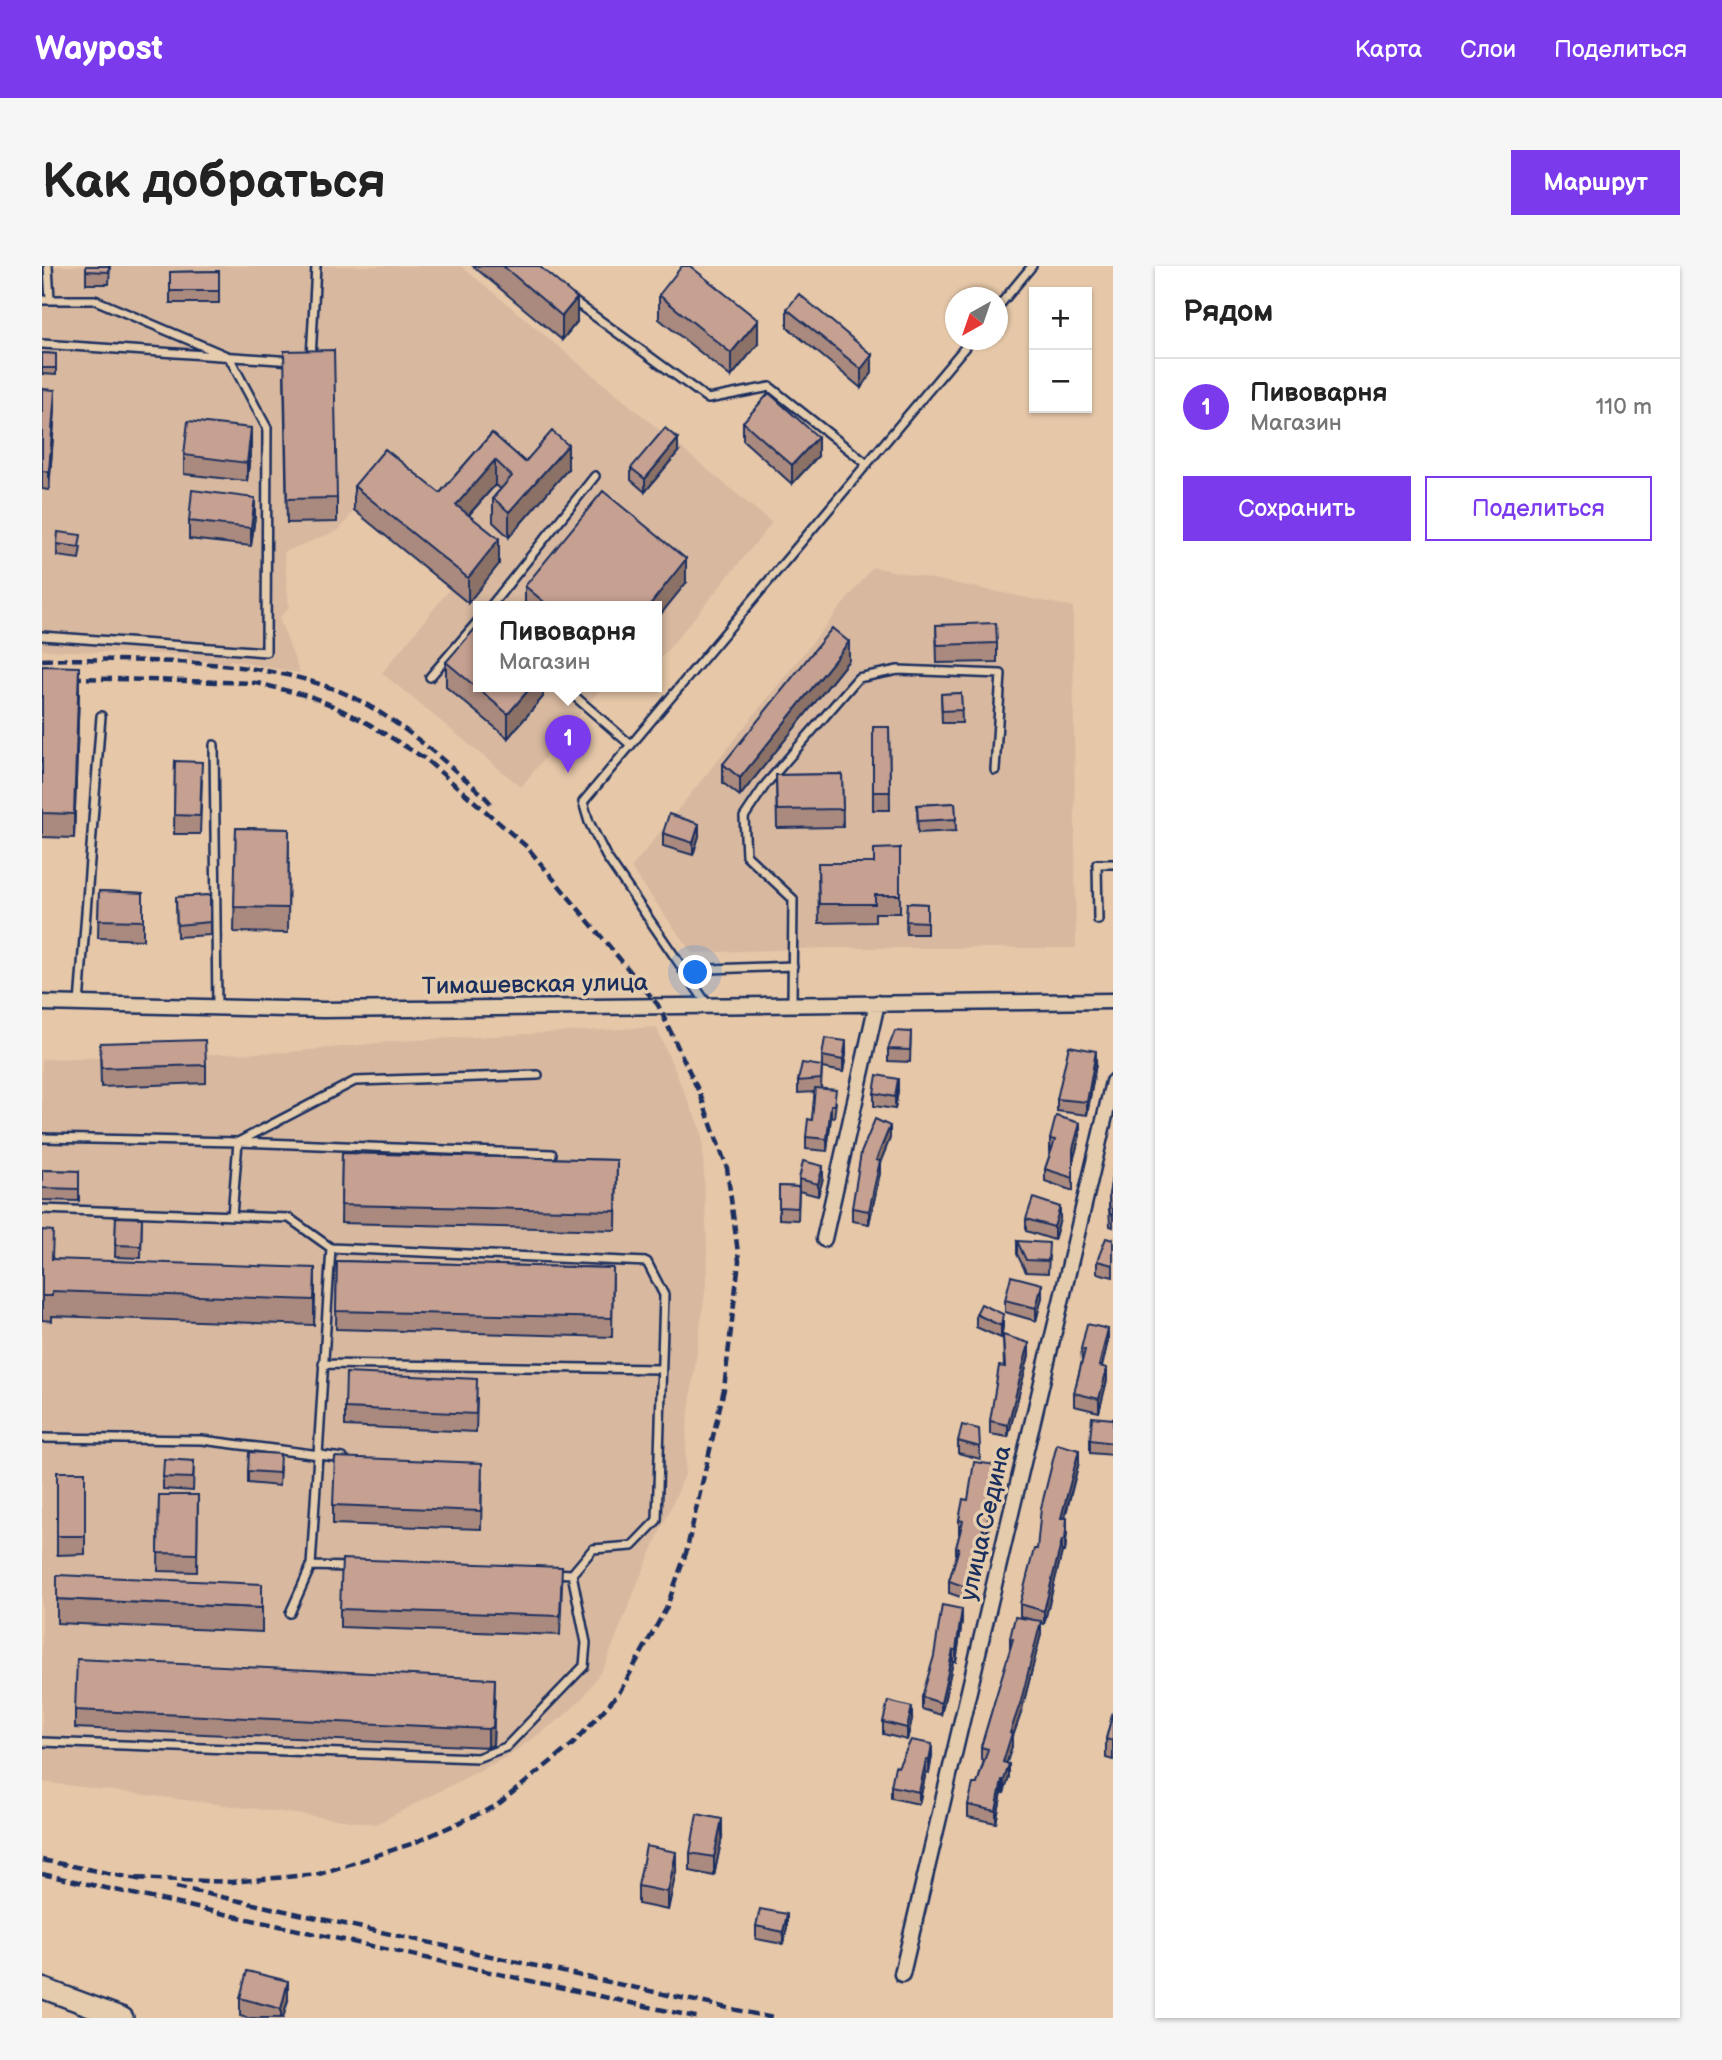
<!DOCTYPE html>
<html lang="ru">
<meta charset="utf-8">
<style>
:root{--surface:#fff;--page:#f6f6f6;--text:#222;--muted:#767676;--line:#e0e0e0;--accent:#7c3aed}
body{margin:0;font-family:"Balsamiq Sans",sans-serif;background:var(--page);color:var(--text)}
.controls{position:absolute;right:21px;top:21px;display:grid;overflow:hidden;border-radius:0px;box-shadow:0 2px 5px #0004}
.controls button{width:63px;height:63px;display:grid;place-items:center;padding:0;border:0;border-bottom:2px solid var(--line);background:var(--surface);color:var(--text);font:35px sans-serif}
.compass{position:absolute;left:903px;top:21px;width:63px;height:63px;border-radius:50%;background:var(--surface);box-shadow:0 2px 5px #0004;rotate:220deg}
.you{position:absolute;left:654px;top:707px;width:24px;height:24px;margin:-18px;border:5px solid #fff;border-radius:50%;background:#1a73e8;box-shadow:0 0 0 10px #1a73e833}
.badge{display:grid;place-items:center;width:46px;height:46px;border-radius:50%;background:var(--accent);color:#fff;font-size:23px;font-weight:700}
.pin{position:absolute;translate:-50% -58px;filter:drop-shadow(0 2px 4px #0008)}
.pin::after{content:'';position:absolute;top:37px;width:24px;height:21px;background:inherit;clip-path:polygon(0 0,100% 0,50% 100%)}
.popup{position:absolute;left:431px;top:335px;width:189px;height:91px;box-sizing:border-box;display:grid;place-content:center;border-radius:0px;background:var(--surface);filter:drop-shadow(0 2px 5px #0005);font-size:23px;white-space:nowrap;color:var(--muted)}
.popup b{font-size:26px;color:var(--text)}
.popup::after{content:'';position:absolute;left:50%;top:100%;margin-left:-14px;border:14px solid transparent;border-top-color:var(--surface)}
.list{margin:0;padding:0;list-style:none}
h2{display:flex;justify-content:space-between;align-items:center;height:91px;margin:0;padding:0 28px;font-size:30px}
h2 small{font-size:23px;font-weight:400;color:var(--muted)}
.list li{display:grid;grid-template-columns:46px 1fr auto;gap:21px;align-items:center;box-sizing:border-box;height:98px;padding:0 28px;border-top:2px solid var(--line)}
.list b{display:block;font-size:26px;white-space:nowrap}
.list p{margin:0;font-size:23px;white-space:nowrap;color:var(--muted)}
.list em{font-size:23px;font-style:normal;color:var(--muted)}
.actions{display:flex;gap:14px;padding:21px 28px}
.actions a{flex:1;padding:16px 0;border:2px solid var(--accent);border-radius:0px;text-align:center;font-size:24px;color:var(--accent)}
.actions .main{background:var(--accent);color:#fff}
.map{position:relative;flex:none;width:1071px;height:1752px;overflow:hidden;border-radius:0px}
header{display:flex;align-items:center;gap:42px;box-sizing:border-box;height:98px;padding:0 35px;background:var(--accent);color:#fff}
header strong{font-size:33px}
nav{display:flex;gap:38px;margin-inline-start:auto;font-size:24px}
.intro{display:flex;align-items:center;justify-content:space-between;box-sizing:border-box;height:168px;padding:0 42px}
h1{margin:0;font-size:49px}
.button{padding:18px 32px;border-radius:0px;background:var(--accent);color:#fff;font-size:24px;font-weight:700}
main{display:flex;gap:42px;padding:0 42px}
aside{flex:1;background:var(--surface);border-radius:0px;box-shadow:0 2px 5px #0004}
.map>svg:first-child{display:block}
</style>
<header>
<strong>Waypost</strong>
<nav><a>Карта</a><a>Слои</a><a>Поделиться</a></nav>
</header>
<div class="intro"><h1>Как добраться</h1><a class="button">Маршрут</a></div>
<main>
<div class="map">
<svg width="1071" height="1752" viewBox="0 0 1071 1752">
<rect width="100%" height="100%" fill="#e6c7a8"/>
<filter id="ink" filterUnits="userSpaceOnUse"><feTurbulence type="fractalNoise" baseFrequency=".0143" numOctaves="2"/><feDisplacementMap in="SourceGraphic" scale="14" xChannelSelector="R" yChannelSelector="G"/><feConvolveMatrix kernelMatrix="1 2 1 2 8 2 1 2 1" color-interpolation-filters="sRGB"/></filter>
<g filter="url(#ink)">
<!-- built -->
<path fill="#d8b9a0" d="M0,0H419L730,257L615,397V341H437V421H560L479,521L340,407L408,323L312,245L297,264L242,286L247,341L237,352L258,407L188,394L186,397L146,394V389L0,384Z
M831,301L1031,341L1034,682H785L650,687L589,602Z
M614,761L660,867L666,1003L645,1161L643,1209L596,1316L563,1399L540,1433L522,1450L468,1489L334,1558L0,1516V793L248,786L356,775Z"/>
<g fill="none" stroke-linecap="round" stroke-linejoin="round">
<defs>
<path id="service" d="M6,0L8,34
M529,33L666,133L728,121L825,198
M0,34H53L187,91L225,162L224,386L0,370
M956,41L990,0
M0,78L251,95
M269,92L274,0
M448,341L553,210
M388,411L437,354
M522,421L589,479
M172,479L175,741
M1056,654L1055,598H1071
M641,704L751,700
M750,737L751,633L704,589L702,551L724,518L816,412L856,404L959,408L953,504
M37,738L59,450
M665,738L564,590L547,556L541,536L929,74
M0,872L196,876L313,815L496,809
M0,943L247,952L289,982L605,996L622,1029L615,1254L590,1280L551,1283L530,1308L511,1307
M190,950L196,876L510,888
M281,1098L618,1103
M0,1172L160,1174L301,1192
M269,1300L307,1301
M248,1347L269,1300L289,982
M0,1476L435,1492L464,1481L542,1400L544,1377L530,1308"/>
<path id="minor" d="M0,737L281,744L1071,735
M782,973L835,737
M860,1708L1071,816"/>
<path id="secondary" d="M0,1722L81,1752"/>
</defs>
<!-- service casing -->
<use href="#service" stroke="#1b2f5e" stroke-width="12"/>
<!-- minor casing -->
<use href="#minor" stroke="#1b2f5e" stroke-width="19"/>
<!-- secondary casing -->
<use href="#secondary" stroke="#1b2f5e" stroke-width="24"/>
<!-- service -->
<use href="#service" stroke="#e4ccac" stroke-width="7"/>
<!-- minor -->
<use href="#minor" stroke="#e4ccac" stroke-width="14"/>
<!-- secondary -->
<use href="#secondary" stroke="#e4ccac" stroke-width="19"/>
<!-- rail -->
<path stroke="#1b2f5e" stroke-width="4.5" stroke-dasharray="10 5" stroke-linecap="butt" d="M0,394C35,392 71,394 106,395C172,397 242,401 304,428C341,445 377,473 408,500C422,513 439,525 451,540
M0,411L215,417L270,431L289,439L327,458L382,492L485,581L616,739L658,828L685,902L697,995L682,1123L644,1287L624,1343L577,1427L531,1478L454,1540L372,1577L277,1608L189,1616L90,1612
M0,1594L100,1614
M0,1608L658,1752
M134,1621L731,1752"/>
</g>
<!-- wall -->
<path fill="#aa8a7e" stroke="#1b2f5e" stroke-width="2" d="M44,0H68L67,18H44Z
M431,0H497L535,56L520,74Z
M177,5V37H128V6Z
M617,29L716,78L689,111L617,53Z
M745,43L830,107L819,122L745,61Z
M0,87L14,88V109L0,108Z
M242,109L295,232V256L245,257Z
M0,123L13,143L7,224L0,223Z
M701,156L776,190L750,218L701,174Z
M450,167L483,196L526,203L467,271L451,256V232L459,223L453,219L427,249L457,298L426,337L312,244V220L398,227Z
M209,181L205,215L142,208V189Z
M636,186L603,226L589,214V202Z
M213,250L209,280L147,273V255Z
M15,278L39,281L37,293L15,290Z
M644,317L615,341H483V320Z
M894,359L955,377V396L895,397Z
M807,394L698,530L681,517V498Z
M404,396L501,421V431L466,472L404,421Z
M0,400L37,425L32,572L0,571Z
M919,427L920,457H900L899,428Z
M831,461H847L848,544H831Z
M133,495L160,514L158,568H132Z
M800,508L801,561L735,562L734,509Z
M913,537L914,565L876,567L875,539Z
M194,562L247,563L246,667L192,666Z
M621,567L657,570L651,589L621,580Z
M858,582V647H833V656L777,657L776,597H832Z
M57,625L101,627V674L56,672Z
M168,629V669L135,671L134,631Z
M865,637L885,638V668H864Z
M869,766L868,796L846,795V783Z
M58,777L164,799V817L59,821Z
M804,788L801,806L780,802L779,822L794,836L792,852L789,851L785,885L764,883V871L770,854L773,826L756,827V815L780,800V790Z
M1054,798L1045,849L1015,845V833Z
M856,825L853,843L832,840V827Z
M1038,869L1031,895V925L1003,915V903L1009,885H1008V873Z
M848,872L838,897V907L827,958L810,955V942Z
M300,887L575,894L574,964L299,957Z
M0,904L37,905V935L0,934Z
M1071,905V961L1068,960L1067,941V929Z
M781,912L776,930L757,925L756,954L737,953V920L757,921V913Z
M74,951L100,952L99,992L73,991Z
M984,953H1018L1012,974L984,965Z
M0,964L11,993L273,1026L272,1059L10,1050V1055L0,1054Z
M1071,974V1011L1055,1007V995Z
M975,975L1007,990L1006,1007L984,1006L975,988Z
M295,995L571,1002L570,1071L294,1063Z
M1000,1031L994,1055L963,1046V1034Z
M934,1048L961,1060L959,1072L934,1061Z
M961,1069L987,1089L966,1171L948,1168V1155L962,1101Z
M1066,1075L1060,1100L1065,1114L1057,1146L1032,1140V1127L1040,1095L1039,1083Z
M435,1132L434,1166L303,1160V1142Z
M1071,1153V1189L1048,1187V1174Z
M916,1175L938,1181V1193L916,1187Z
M152,1195L151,1225L121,1223V1211Z
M1037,1196L1023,1252L1025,1265L1023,1286H1020L1002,1358L999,1357V1368L979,1447L970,1473V1480L964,1497L967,1511L962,1527L960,1526L954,1557L926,1551V1539L935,1518L942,1494L939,1493V1481L968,1385V1372L990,1354L978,1350V1338L995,1283Z
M238,1201L237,1220L206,1217V1205Z
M15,1206H43V1288L15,1289Z
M955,1211L945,1271H942L924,1333L907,1327V1315L914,1292V1282L918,1267H917V1254L926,1234Z
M440,1215L439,1263L291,1258V1239Z
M117,1229H156L155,1306L116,1305Z
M520,1319L518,1369L298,1361V1343Z
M15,1333L220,1342V1366L15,1357Z
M920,1355L914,1396H911L899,1449L880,1443V1431Z
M453,1431L451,1479L446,1481L33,1462V1444Z
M1071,1446V1494L1064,1492V1473Z
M870,1453L865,1474L841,1468V1456Z
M890,1490L887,1507L884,1506L877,1538L849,1532V1520L856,1501Z
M680,1571L672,1610L648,1605V1587Z
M634,1605L626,1644L596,1638V1620Z
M714,1660L745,1661L741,1678L714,1673Z
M198,1732L246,1734L241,1752H205L198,1750Z"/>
<!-- shaded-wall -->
<path fill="#8b7166" stroke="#1b2f5e" stroke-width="2" d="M535,32V56L520,74V50Z
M716,54V78L689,111V87Z
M830,89V107L819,122V103Z
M13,124V143L7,224V206Z
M209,162V181L205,215V197Z
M776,171V190L750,218V199Z
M636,173V186L603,226V213Z
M526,179V203L467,271V246Z
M453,194V219L414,263V239Z
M213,232V250L209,280V262Z
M457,273V298L426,337V312Z
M644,293V317L615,353V341H606Z
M807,376V394L698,530V512Z
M37,401V425L32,572V548Z
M489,421H501V431L466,472V448Z
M657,558V570L651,589V577Z
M804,775V788L801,806V794Z
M1054,785V798L1045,849V836Z
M856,813V825L853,843V831Z
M789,839V851L785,885V873Z
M1038,857V869L1031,895V883Z
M848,860V872L838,897V907L827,958V945L834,894Z
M781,900V912L776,930V918Z
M1018,941V953L1012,974V961Z
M273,1002V1026L272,1059V1034Z
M1000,1018V1031L994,1055V1042Z
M961,1048V1060L959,1072V1060Z
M1066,1063V1075L1057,1112V1100Z
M987,1077V1089L966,1171V1159Z
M1065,1102V1114L1057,1146V1133Z
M1037,1184V1196L1019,1264V1252Z
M955,1199V1211L945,1271V1259Z
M1025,1252V1265L1023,1286V1274Z
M942,1259V1271L924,1333V1321Z
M1020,1274V1286L1002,1358V1345Z
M920,1343V1355L914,1396V1384Z
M999,1355V1368L979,1447L970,1473V1480L961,1509V1496L968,1467Z
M911,1384V1396L899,1449V1437Z
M453,1413L451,1479L446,1481V1463Z
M870,1441V1453L865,1474V1462Z
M890,1478V1490L887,1507V1495Z
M884,1494V1506L877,1538V1526Z
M967,1498V1511L962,1527V1514Z
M960,1514V1526L954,1557V1545Z
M680,1553V1571L672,1610V1591Z
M634,1586V1605L626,1644V1626Z
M745,1648V1661L741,1678V1666Z
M246,1715V1734L241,1752H239V1743Z"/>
<!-- building -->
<path fill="#c6a192" stroke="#1b2f5e" stroke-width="2" d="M44,0H67V6L44,5Z
M461,0H497L535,32L520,50Z
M640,0H648L716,54L689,87L617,29Z
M177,5V25H128V6Z
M757,28L830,89L819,103L745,43Z
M292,84L295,232L245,233L242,85Z
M0,87L14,88V102H0Z
M0,123L13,124L7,206L0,205Z
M727,127L776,171L750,199L701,156Z
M146,155L209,162L205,197L142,189Z
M623,162L636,173L603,213L589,202Z
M510,165L526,179L467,246L451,232L470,210L453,194L414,239L457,273L426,312L312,220L343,183L398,227L450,167L483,196Z
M150,224L213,232L209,262L147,255Z
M561,225L644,293L606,341H508L483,320Z
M16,266L39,269L37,281L15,278Z
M954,357L955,377L895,379L894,359Z
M437,358V421H489L466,448L404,396Z
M790,362L807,376L698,512L681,498Z
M0,400L37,401L32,548L0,547Z
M919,427L920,444L900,445L899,428Z
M831,461H847L848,526H831Z
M133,495L160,496L158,550L132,549Z
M800,508L801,543L735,544L734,509Z
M913,537L914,553L876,555L875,539Z
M627,548L657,558L651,577L621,567Z
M194,562L247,563L246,642L192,641Z
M858,582V629H833V638H777L776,597H832V583Z
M57,625L101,627V655L56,654Z
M168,629V656L135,659L134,631Z
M865,637L885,638V656L864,655Z
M853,765L869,766L868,784L846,783Z
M783,772L804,775L801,794L780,790Z
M163,774L164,799L59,802L58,777Z
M1027,780L1054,785L1045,836L1015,833Z
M760,797L780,800L779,813L756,815Z
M835,809L856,813L853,831L832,827Z
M773,822L794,824L792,839H789L785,873L764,871L766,853L770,854Z
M1014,850L1038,857L1031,883V912L1003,903L1013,874L1008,873Z
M833,853L848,860L834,894L838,895L827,945L810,942L819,887Z
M300,887L575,894L574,945L299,939Z
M761,895L781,900L776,918L757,913Z
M0,904L37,905V923L0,922Z
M1071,905V949L1068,948L1067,929Z
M737,920L757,921L756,942L737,941Z
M991,932L1018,941L1012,961L984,953Z
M74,951L100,952L99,980L73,979Z
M0,964L11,965L10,993L273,1002L272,1034L10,1025V1030H0Z
M1064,972L1071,974V999L1055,995Z
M975,975L1007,977L1006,995L984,994Z
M295,995L571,1002L570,1052L294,1045Z
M969,1010L1000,1018L994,1042L963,1034Z
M939,1038L961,1048L959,1060L934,1048Z
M1045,1058L1066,1063L1057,1100L1065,1102L1057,1133L1032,1127L1043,1084L1039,1083Z
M961,1069L987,1077L966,1159L948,1155L957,1100L963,1101Z
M304,1107L435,1113L434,1148L303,1142Z
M1050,1151L1071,1153V1177L1048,1174Z
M920,1159L937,1163L938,1181L916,1175Z
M1015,1178L1037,1184L1019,1252H1025L1023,1274H1020L1002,1345L978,1338L992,1283H995L999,1242Z
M207,1186L238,1188L237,1207L206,1205Z
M293,1191L440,1197L439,1245L291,1239Z
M122,1193L152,1195L151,1212L121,1211Z
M932,1196L955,1199L945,1259H942L924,1321L907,1315L917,1282H914L921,1255L917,1254L921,1233L926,1234Z
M15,1206H43V1270H15Z
M117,1229H156L155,1288L116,1287Z
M300,1293L520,1301L518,1350L298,1343Z
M15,1309L220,1318V1342L15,1333Z
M900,1339L920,1343L914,1384H911L899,1437L880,1431L892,1390Z
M973,1351L999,1355L979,1435L968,1467H970L961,1496L967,1498L962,1514H960L954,1545L926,1539L931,1518H935L946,1483L939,1481L971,1373L968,1372Z
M35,1393L453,1413L451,1461L446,1463L33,1444Z
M846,1435L870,1441L865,1462L841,1456Z
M1071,1446V1475L1064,1473Z
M869,1474L890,1478L887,1495L884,1494L877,1526L849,1520L853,1500L856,1501Z
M655,1548L680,1553L672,1591L648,1587Z
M604,1580L634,1586L626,1626L596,1620Z
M718,1643L745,1648L741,1666L714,1660Z
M205,1705L246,1715L239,1743L198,1732Z"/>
</g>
<g text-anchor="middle" stroke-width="7" stroke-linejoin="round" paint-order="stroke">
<!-- street labels -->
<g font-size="24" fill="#1b2f5e" stroke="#e4ccac">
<text transform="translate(493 718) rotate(-1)" y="8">Тимашевская улица</text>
<text transform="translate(943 1257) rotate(-77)" y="8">улица Седина</text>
</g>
</g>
</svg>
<div class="controls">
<button>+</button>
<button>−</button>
</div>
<svg class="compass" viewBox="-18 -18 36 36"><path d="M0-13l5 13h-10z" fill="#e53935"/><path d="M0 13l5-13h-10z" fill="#767676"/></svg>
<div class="you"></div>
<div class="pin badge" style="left:526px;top:507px">1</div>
<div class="popup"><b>Пивоварня</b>Магазин</div>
</div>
<aside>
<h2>Рядом<small></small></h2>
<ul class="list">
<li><span class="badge">1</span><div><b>Пивоварня</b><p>Магазин</p></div><em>110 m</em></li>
</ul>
<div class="actions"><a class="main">Сохранить</a><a>Поделиться</a></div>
</aside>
</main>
